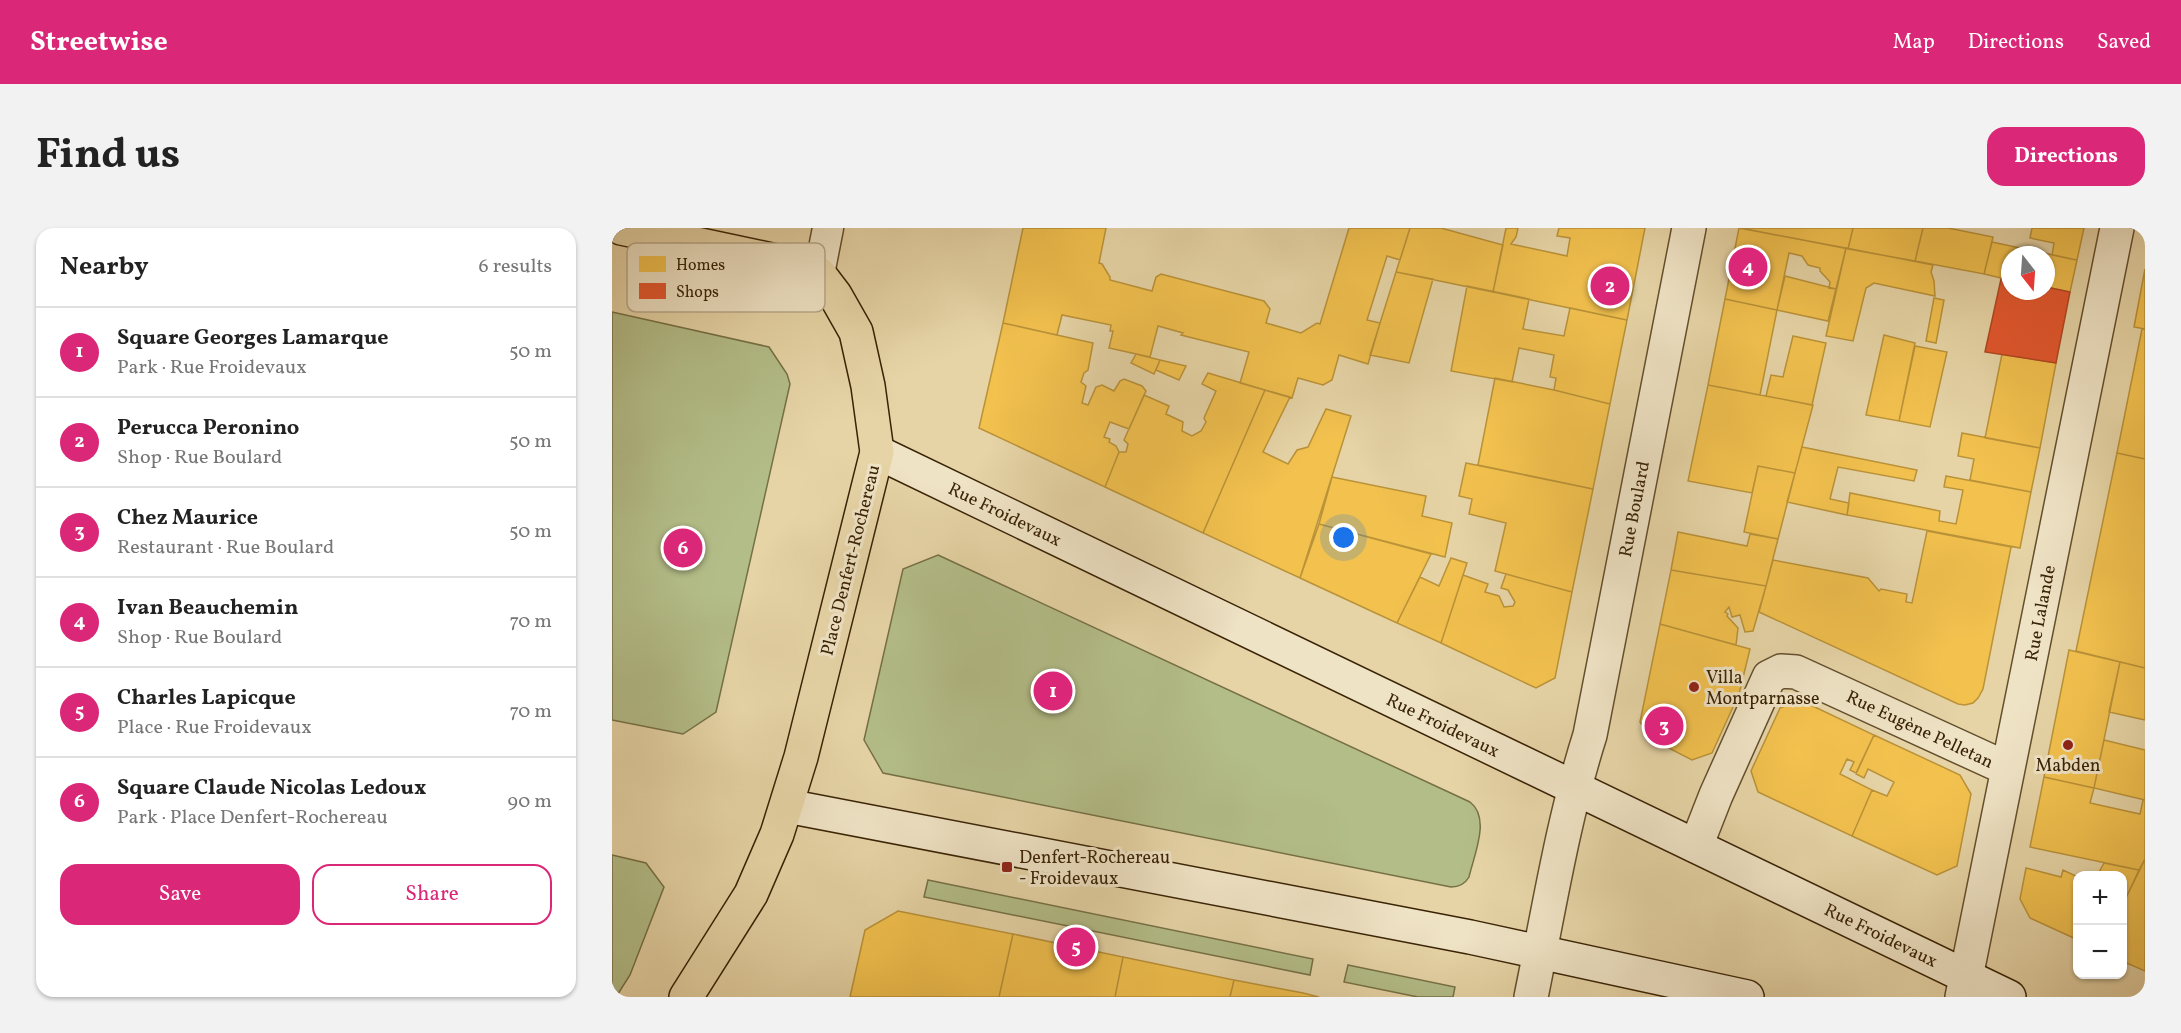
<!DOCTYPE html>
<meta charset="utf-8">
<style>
:root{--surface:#fff;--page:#f2f2f2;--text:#222;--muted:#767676;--line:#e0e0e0;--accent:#db2777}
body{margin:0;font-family:Vollkorn,serif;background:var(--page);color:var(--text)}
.controls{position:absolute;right:18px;bottom:18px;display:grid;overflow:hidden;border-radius:12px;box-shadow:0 2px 4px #0004}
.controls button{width:54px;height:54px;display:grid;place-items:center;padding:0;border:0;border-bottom:2px solid var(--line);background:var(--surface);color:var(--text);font:30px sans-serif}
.compass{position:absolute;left:1389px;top:18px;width:54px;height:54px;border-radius:50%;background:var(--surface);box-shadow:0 2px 4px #0004;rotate:163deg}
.you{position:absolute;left:732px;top:310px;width:21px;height:21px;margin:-15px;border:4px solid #fff;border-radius:50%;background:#1a73e8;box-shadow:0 0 0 9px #1a73e833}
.badge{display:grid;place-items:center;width:39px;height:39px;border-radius:50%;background:var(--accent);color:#fff;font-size:20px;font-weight:700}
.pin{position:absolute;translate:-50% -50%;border:3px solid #fff;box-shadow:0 2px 6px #0006}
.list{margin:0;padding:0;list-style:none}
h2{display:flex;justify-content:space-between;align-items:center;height:78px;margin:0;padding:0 24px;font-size:26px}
h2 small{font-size:20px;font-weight:400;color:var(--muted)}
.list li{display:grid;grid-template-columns:39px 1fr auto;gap:18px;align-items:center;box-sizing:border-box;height:90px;padding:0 24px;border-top:2px solid var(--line)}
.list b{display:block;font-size:22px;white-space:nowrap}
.list p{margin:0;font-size:20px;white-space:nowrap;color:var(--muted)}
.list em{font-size:20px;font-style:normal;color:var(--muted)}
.actions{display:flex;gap:12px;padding:18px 24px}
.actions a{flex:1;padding:14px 0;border:2px solid var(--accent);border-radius:18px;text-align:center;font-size:21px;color:var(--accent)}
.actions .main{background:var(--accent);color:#fff}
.map{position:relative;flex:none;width:1533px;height:769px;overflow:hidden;border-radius:18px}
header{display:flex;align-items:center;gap:36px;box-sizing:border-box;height:84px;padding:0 30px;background:var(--accent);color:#fff}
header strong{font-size:28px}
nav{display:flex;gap:33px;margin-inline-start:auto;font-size:21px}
.intro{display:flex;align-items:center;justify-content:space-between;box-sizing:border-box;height:144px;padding:0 36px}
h1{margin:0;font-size:42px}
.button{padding:15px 27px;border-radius:18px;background:var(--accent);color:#fff;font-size:21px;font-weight:700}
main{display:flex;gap:36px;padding:0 36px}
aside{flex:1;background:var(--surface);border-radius:18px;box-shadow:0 2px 4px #0004}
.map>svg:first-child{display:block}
</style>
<header>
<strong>Streetwise</strong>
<nav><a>Map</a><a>Directions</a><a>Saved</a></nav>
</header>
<div class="intro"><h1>Find us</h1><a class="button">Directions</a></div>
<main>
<aside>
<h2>Nearby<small>6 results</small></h2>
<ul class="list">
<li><span class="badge">1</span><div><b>Square Georges Lamarque</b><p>Park · Rue Froidevaux</p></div><em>50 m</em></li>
<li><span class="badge">2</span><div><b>Perucca Peronino</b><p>Shop · Rue Boulard</p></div><em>50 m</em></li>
<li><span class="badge">3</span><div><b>Chez Maurice</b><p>Restaurant · Rue Boulard</p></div><em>50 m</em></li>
<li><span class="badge">4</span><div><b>Ivan Beauchemin</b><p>Shop · Rue Boulard</p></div><em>70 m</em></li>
<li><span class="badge">5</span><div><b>Charles Lapicque</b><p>Place · Rue Froidevaux</p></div><em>70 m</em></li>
<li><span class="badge">6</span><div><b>Square Claude Nicolas Ledoux</b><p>Park · Place Denfert-Rochereau</p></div><em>90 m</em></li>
</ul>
<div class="actions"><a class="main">Save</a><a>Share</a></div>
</aside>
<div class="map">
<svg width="1533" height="769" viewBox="0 0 1533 769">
<rect width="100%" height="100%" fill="#e6d4a6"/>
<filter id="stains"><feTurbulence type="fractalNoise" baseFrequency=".00333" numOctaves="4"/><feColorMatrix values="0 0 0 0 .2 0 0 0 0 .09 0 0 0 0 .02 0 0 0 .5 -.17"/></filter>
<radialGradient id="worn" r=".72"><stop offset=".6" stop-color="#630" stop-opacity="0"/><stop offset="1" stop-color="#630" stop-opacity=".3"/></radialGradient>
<!-- green -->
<path fill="#b3bd88" stroke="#767046" stroke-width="1.5" d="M0,84L157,119L175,146L178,156L104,484L71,506L0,492Z
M326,327L858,574C879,590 862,627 857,649C853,656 848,659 839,659L271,545L252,512L291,341Z
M0,627L34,635L52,659L18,747L4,769H0Z
M316,652L701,731L698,747L312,669Z
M736,737L843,759L841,769H806L732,754Z"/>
<!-- homes -->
<path fill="#f2c14e" stroke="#ba9238" stroke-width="1.5" d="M411,0H494L487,35L490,36L498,49V52L540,63L544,49L549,46L652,73L658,81L654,95L689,105L705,95L708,96L737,0H798L788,32L775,28L755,92L768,95L756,136L727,127L720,152L711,157L686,150L680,170L628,155L637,124L569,107L571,105L546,98L538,129L497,120L501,103H498L499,97L450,87L445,107L391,95Z
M798,0H829L891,17L881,64L784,44Z
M894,0H906L904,9L899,16L955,28L958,10L945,8L947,0H1033L1015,92L881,64Z
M1127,0L1234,20L1224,61L1217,60L1218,54L1208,43V40L1196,37L1190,28L1177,25L1165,82L1113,71Z
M1129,0H1241L1236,21Z
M1241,0H1311L1303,33L1236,21Z
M1311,0H1336L1381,9L1372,46L1303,33Z
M1420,0H1472L1465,32L1440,27L1442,15L1418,10Z
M1380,14L1465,32L1458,64L1434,59V27H1398V52L1372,46Z
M1234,20L1321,37L1319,44L1322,53L1323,68L1262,55L1254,60L1241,113L1214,108Z
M1533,41V101L1522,99Z
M784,44L821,51L797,135L758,127Z
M1173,48L1224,61L1216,93L1165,82Z
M855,58L917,71L911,101L952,108L958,80L1015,92L998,176L942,162L944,150L938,149L942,127L907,120L900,154L839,143Z
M1322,70L1332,72L1324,115L1314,113Z
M1113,71L1165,82L1148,167L1096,157Z
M391,95L481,115L476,142L472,145L469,154L474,158L470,175L476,177L484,159L490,157L502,163L508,153L512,151L530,158L534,163L517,201L498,194L492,209L498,211L497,214L504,218L507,224L493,259L367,200Z
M1530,101H1533V231L1505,225Z
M1272,107L1303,115L1287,193L1254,187Z
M1181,108L1214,115L1200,177L1154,168L1159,147L1171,149Z
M1303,118L1335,124L1318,199L1287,193Z
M524,126L548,132L542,146L519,135Z
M1390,126L1444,135L1428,220L1373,210Z
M548,132L574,138L567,152L544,142Z
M596,145L653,162L591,305L493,259L507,224H514L516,216L512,212L532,167L557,178L554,186L571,194L570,203L580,208L589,203L594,194L592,190L604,163L590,156Z
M883,150L942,162L998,176L981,261L866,237Z
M1096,157L1201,177L1183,245L1146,238L1140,265L1076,253Z
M653,162L678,169L651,224L676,236L685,222L696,219L714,181L739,188L688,350L591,305Z
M1350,205L1428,220L1419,264L1358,252L1362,231L1346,228Z
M1190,219L1305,242L1302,253L1226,239L1218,271L1237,275L1235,287L1175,274Z
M1505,225L1533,231V440L1464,423Z
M854,235L981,261L960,364L883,343L894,295L857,286L860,271L847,268Z
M1146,238L1183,245L1166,311L1132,304Z
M1334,248L1419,264L1408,320L1235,287L1238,265L1328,283L1327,293L1344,296L1351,262L1332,259Z
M720,249L814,268L810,288L840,295L833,329L707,296Z
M707,296L819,326L785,395L688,350Z
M1315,303L1399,319L1371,461L1366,470L1361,475L1353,477L1346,476L1147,384L1161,332L1256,350L1267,363L1269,361L1295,366L1294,374L1300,375Z
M1066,304L1135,318L1138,306L1166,311L1154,358L1059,342Z
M839,330L855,335L829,415L785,395L808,349L827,358Z
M1059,342L1154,358L1141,403L1133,404L1128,387L1120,389L1117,379L1113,384L1116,386L1115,388L1126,400L1124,417L1048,396Z
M894,346L960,364L943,450L924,460L829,415L851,347L876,356L873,364L887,368L892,379L901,378L903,374L896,362L889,360Z
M1048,396L1138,421L1127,466L1100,525L1080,532L1039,511L1028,494Z
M1457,422L1508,434L1482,560L1432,549Z
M1508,434L1533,440V492L1497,484Z
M1188,472L1262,507L1244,545L1238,542L1242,534L1235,531L1228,546L1260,562L1240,608L1146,564L1139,543L1168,480Z
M1262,507L1348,547L1359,566L1345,638L1325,647L1240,608L1260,562L1275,568L1282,554L1256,541L1252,550L1244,546Z
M1492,512L1533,522V572L1482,560Z
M1432,549L1482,560L1478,575L1528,586L1531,572H1533V631L1527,642L1418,619Z
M1533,631V743L1510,733V678Z
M1492,635L1527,642L1513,672L1510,670V648H1485Z
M1414,640L1449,649L1451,642L1466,649V712L1418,690L1408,671Z
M286,683L401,706L387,769H238L253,702Z
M401,706L511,729L503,769H387Z
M511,729L622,752L618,769H503Z
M622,752L691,765L707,769H618Z"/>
<!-- shops -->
<path fill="#e4572e" stroke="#b14722" stroke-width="1.5" d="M1389,51L1398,52V63H1434V59L1458,64L1444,135L1373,124Z"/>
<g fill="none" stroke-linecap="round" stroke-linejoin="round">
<defs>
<path id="pedestrian" d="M207,46L216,0"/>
<path id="minor" d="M1084,618L1104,567L1157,449L1169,443L1184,444L1396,541
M919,769C937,681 951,592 978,507L1077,0
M1350,769L1505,0"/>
<path id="secondary" d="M265,224L1397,769
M175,578L858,709L1135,769"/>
<path id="primary" d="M9,0L188,38L207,46L223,67L244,104L256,158L265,224L189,529L165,606L139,666L74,769"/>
</defs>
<!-- pedestrian casing -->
<use href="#pedestrian" stroke="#644f2d" stroke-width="33"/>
<!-- minor casing -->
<use href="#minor" stroke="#644f2d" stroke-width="36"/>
<!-- secondary casing -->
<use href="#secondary" stroke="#392305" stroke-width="36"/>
<!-- primary casing -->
<use href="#primary" stroke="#392305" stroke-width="36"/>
<!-- pedestrian -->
<use href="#pedestrian" stroke="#efe3c5" stroke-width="30"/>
<!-- minor -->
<use href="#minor" stroke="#efe3c5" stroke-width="33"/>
<!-- secondary -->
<use href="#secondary" stroke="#efe3c5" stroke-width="33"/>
<!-- primary -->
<use href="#primary" stroke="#e6d4a6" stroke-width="33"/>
</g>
<!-- markers -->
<g fill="#8f2418" stroke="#efe3c5" stroke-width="2">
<circle cx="1082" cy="459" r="6"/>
<circle cx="1456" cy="517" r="6"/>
<rect x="389" y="633" width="12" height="12" rx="3"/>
</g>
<g text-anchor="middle" stroke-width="6" stroke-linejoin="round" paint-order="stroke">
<!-- street labels -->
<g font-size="18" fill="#392305" stroke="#efe3c5">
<text transform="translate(1022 281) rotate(-79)" y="6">Rue Boulard</text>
<text transform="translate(393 286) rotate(26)" y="6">Rue Froidevaux</text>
<text transform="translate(238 332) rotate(-76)" y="6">Place Denfert-Rochereau</text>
<text transform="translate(1428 385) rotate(-79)" y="6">Rue Lalande</text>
<text transform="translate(831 497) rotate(26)" y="6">Rue Froidevaux</text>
<text transform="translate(1308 501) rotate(25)" y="6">Rue Eugène Pelletan</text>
<text transform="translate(1269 707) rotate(26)" y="6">Rue Froidevaux</text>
</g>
<!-- poi labels -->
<g font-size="18" fill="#392305" stroke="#efe3c5" text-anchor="start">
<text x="1094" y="455">Villa<tspan x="1094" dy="21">Montparnasse</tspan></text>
<text x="1456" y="543" text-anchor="middle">Mabden</text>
<text x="407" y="635">Denfert-Rochereau<tspan x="407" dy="21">- Froidevaux</tspan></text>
</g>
</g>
<!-- legend -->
<rect x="15" y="15" width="198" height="69" rx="9" fill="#efe3c5" stroke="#b8a98b" stroke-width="1.5"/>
<rect x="27" y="28" width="27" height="16" fill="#f2c14e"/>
<rect x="27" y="55" width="27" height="16" fill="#e4572e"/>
<g font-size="16" fill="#392305">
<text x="64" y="42">Homes</text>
<text x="64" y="69">Shops</text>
</g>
<rect width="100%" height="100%" filter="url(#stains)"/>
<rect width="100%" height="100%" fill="url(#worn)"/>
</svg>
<div class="controls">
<button>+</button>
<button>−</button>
</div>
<svg class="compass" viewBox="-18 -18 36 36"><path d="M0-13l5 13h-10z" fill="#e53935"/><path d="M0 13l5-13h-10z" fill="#767676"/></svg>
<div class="you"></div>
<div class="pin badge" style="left:441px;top:463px">1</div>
<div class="pin badge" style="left:998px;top:58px">2</div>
<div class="pin badge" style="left:1052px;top:498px">3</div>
<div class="pin badge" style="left:1136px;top:39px">4</div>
<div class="pin badge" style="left:464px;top:719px">5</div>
<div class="pin badge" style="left:71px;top:320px">6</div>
</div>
</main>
